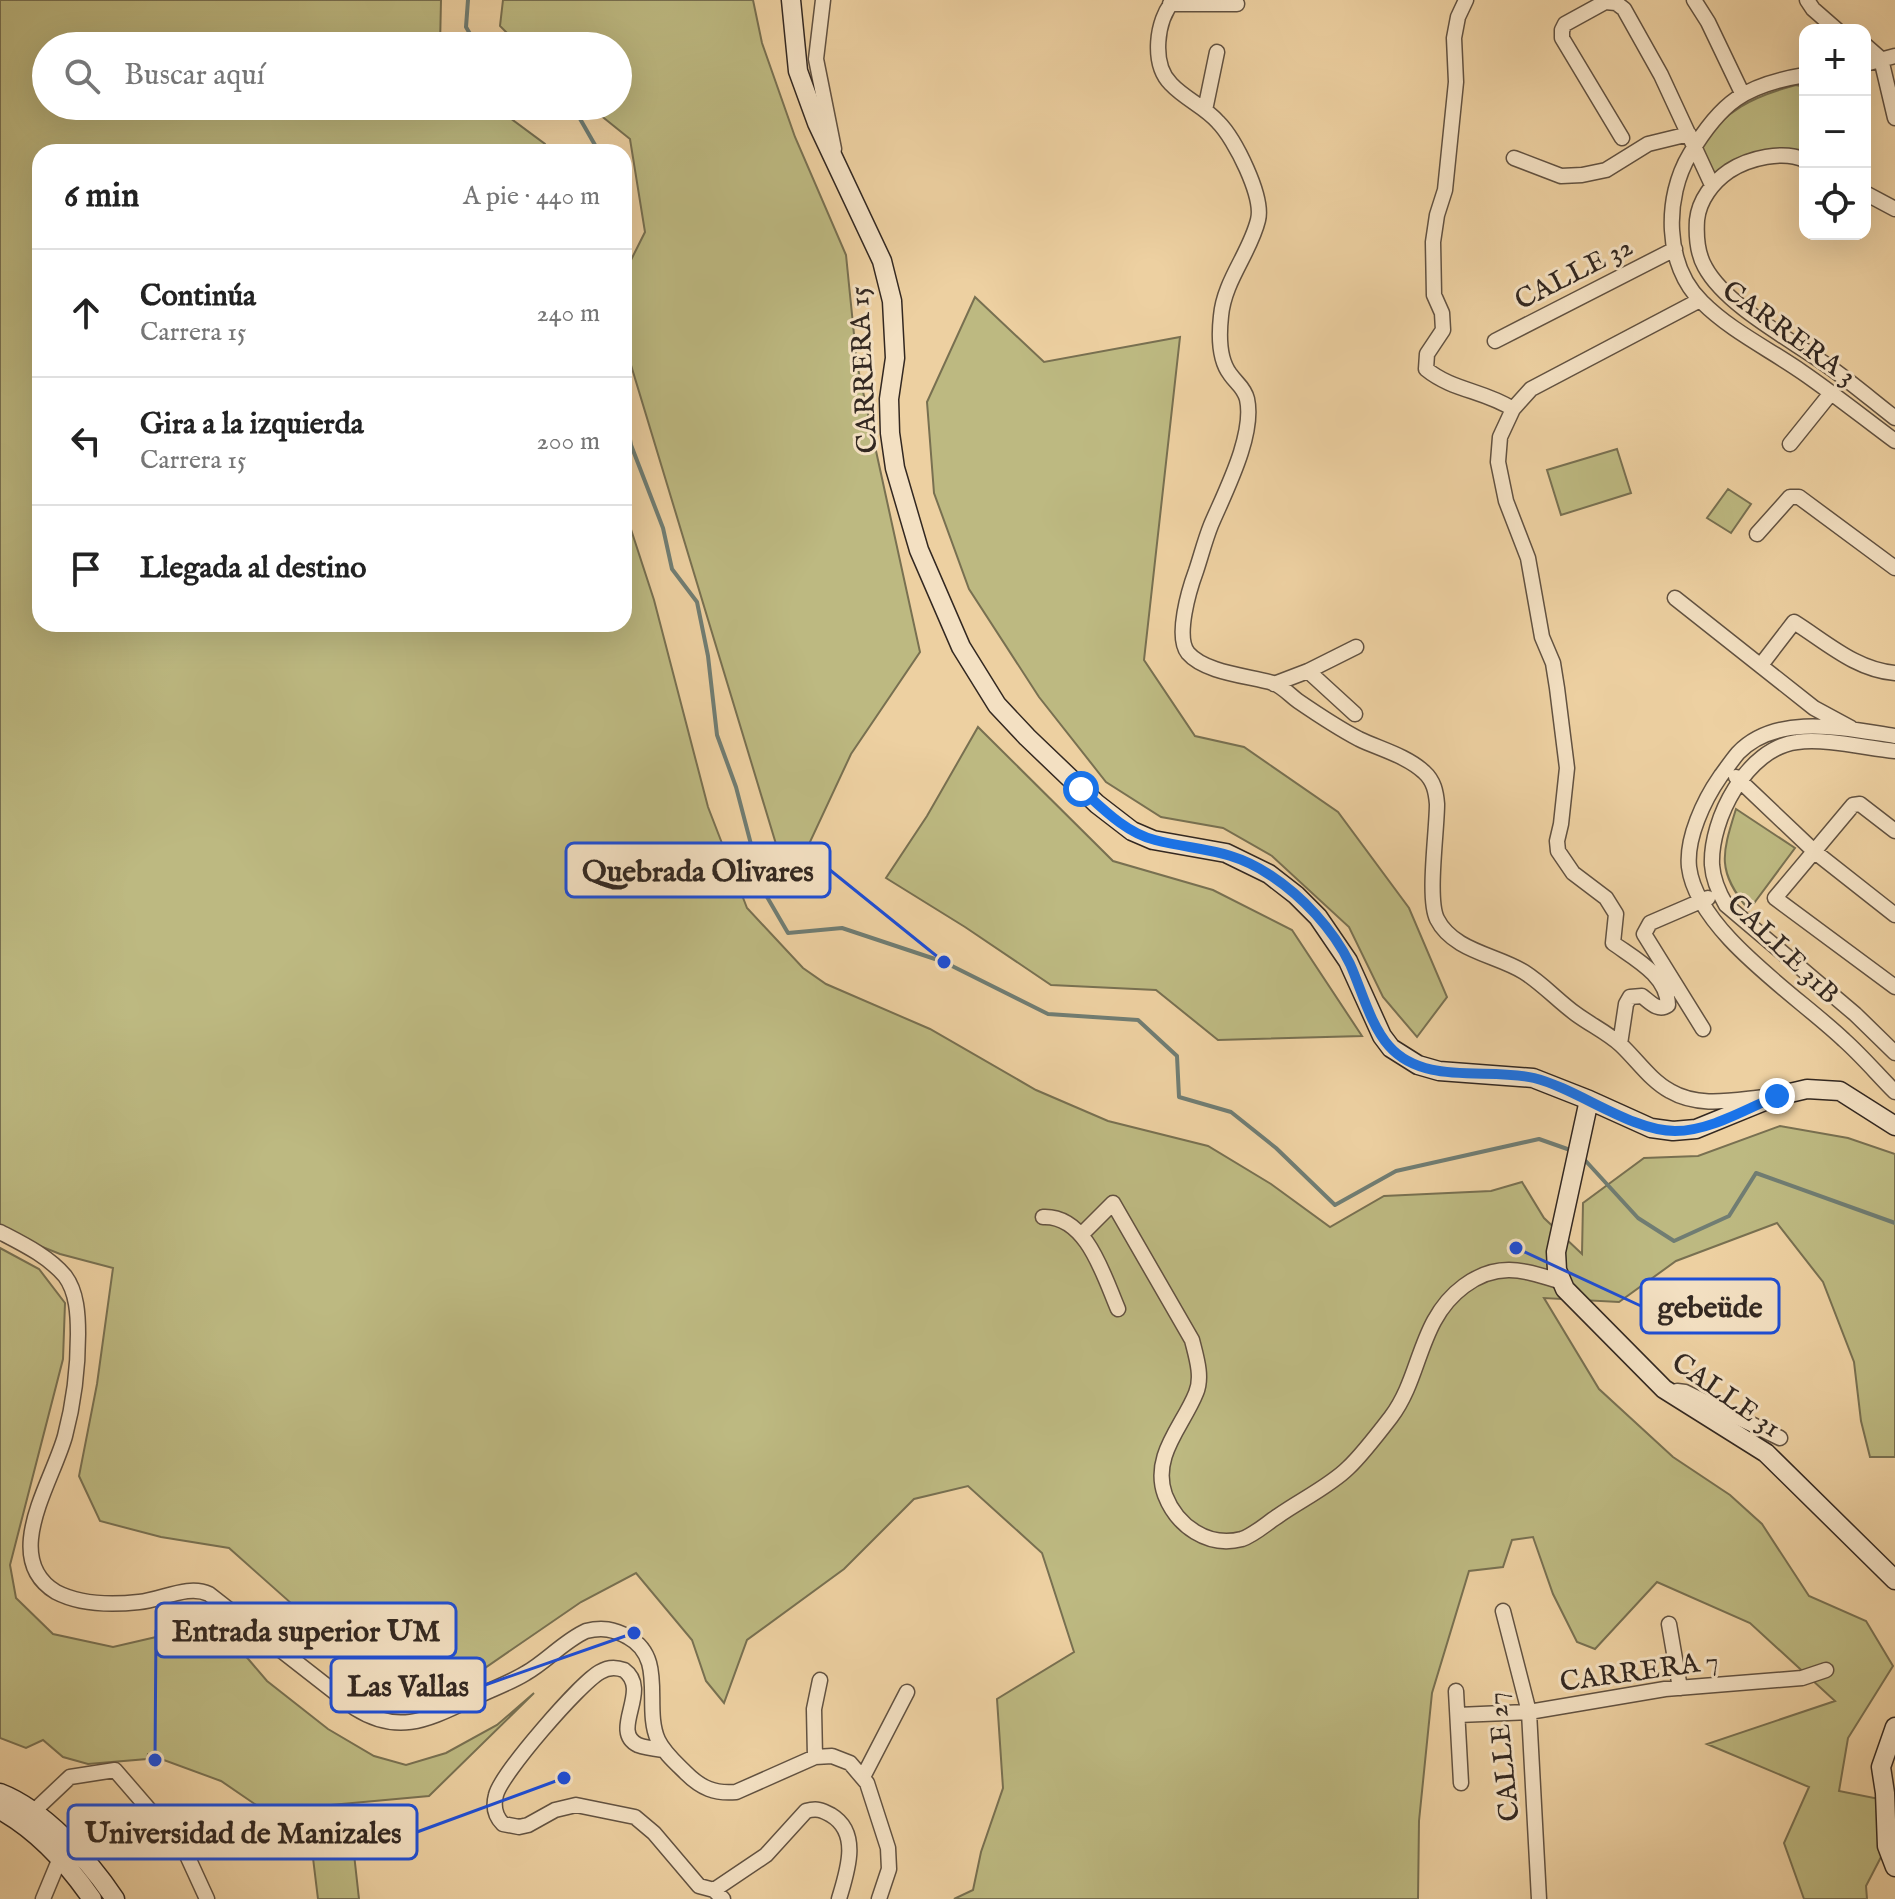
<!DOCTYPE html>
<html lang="es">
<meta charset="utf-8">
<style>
:root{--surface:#fff;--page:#f2f2f2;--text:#222;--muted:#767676;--line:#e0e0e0}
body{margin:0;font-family:"IM FELL English",serif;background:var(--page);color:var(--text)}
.controls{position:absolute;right:24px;top:24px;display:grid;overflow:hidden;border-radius:16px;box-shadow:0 8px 32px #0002}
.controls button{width:72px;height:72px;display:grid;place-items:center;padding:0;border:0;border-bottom:2px solid var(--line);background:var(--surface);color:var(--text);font:40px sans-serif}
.stop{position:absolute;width:24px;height:24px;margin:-18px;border:6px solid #1a73e8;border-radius:50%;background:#fff}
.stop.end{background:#1a73e8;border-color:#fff;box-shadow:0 2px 8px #0008}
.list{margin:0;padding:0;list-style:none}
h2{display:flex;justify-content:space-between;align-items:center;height:104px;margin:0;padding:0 32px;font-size:34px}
h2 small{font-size:26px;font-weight:400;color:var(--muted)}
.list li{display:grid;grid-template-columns:52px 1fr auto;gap:24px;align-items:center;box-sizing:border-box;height:128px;padding:0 32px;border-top:2px solid var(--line)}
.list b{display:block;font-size:30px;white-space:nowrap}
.list p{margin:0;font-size:26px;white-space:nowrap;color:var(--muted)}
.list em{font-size:26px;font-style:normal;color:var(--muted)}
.icon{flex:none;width:44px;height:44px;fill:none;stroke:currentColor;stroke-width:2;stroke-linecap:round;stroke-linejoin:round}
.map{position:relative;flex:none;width:1895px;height:1899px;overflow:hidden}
.search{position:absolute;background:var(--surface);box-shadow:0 8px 32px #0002;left:32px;top:32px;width:600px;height:88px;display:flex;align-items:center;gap:20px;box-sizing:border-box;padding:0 28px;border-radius:44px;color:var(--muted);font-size:30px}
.panel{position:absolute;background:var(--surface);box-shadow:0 8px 32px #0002;left:32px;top:144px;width:600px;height:488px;border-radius:24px}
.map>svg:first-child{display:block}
</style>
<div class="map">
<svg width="1895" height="1899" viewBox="0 0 1895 1899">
<rect width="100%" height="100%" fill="#edd0a1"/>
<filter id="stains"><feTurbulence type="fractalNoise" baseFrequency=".0025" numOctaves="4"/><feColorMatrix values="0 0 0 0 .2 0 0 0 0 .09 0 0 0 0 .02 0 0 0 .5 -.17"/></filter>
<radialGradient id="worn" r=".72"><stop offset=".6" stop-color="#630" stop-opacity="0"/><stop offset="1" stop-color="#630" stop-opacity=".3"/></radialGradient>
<!-- green -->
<path fill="#bdb981" stroke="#787051" stroke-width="2" d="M0,0H441L440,46H46V106H494L545,144L548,152H40V624H624V508L654,600L708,807L747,908L803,968L826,984L930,1029L1036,1090L1108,1121L1208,1146L1271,1184L1330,1227L1384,1196L1491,1191L1522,1182L1544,1218L1582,1254L1583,1203L1644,1158L1698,1156L1780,1126L1848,1138L1895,1154V1457H1870L1861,1421L1854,1362L1823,1282L1777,1223L1676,1261L1619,1302L1544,1298L1599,1389L1673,1457L1730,1495L1762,1524L1809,1596L1866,1621L1893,1666L1848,1738L1839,1791L1884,1800L1895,1798V1830L1866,1886L1867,1899H1804L1784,1843L1809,1787L1707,1744L1835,1701L1750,1623L1657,1582L1595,1649L1577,1642L1553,1594L1533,1537L1512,1540L1503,1567L1469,1571L1432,1693L1419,1821L1418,1899H954L973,1890L981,1852L1003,1788L997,1699L1074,1652L1042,1553L968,1486L914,1499L844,1569L747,1640L724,1703L706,1681L692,1640L636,1573L581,1602L482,1670L409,1690L373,1676L229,1548L161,1537L100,1521L79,1476L97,1384L113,1268L60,1254L0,1230Z
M503,0H753L762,43L795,137L846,255L857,364L920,652L851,754L789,887L624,342V274L645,232L630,139L589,106H618V46H520L500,26Z
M1796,85L1805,87V149L1745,156L1709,177L1697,147C1727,110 1751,97 1796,85Z
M975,297L1044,362L1180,337L1144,660L1195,736L1244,747L1338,812L1409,908L1447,997L1417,1037L1383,997L1349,927L1272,856L1223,828L1161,817L1106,782L1039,697L969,589L934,493L927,402Z
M1617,449L1631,493L1561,515L1547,470Z
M1728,489L1751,504L1731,533L1707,518Z
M978,727L1113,861L1213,890L1292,930L1362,1036L1218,1040L1156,990L1051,985L965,927L886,878L927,816Z
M1736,809L1795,848L1749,910C1716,871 1722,854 1736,809Z
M0,1248L39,1269L65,1303L63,1359L10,1565L16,1598L53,1634L113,1647L156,1637L195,1617L221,1627L267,1681L328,1729L374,1756L406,1765L446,1753L497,1725L534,1693L429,1796L265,1811L221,1781L161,1759L160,1754H148L147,1759L88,1764L63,1757L43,1740L26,1748L0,1738Z
M354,1854L359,1899H318L313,1858Z"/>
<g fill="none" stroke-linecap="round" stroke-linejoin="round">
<!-- stream -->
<path stroke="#707d73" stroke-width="4" d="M468,0L466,27L477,46
M542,106L575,110L599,152
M624,201V204
M624,405L631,445L663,528L672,569L697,602L708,656L717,735L736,787L763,890L788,933L842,928L944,962L1048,1014L1138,1020L1177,1056L1179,1097L1231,1112L1276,1148L1335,1205L1396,1171L1539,1139L1573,1151
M1583,1158L1638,1218L1674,1241L1729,1216L1756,1173L1895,1223"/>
<defs>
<path id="street" d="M823,0L816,59L834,149
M1174,0C1156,20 1151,64 1171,84C1185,99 1205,107 1218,122C1235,139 1264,197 1258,220C1250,253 1224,281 1221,316C1219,334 1218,358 1230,374C1236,383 1244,387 1247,399C1255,435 1225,492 1211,525C1205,540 1201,556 1196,571C1189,590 1175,637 1188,653C1205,673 1250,676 1273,683C1282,686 1290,695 1298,701C1317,714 1338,728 1359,739C1380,749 1407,756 1424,772C1434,781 1436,792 1437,804C1437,831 1427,899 1437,919C1453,951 1497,955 1524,972C1543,984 1558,1001 1576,1014C1591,1025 1608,1033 1621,1045C1637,1060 1651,1081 1670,1091C1699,1108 1733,1100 1765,1097
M1466,0L1458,17L1454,38L1456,82L1445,190L1437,215L1433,242L1434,295L1442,313L1443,330L1427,354L1426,369C1453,391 1483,390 1513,409L1500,437L1498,462L1506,501L1528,558L1542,637L1553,663L1557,688L1567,768L1561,824L1557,841L1558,851L1573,873L1606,898L1616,914L1613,943C1635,959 1667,975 1668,1005C1658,1012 1650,1002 1642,996L1630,997L1626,1004L1620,1044
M1694,0L1708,22L1742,93
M1807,0L1813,9L1837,30
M1170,4H1237
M1865,45L1881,59L1895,118
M1865,64L1895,56
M1805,75C1745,85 1721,102 1690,154C1664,197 1664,265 1702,302C1731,331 1769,349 1802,372C1834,394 1864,418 1895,441
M1205,110L1217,52
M1622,138L1562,38V30L1565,24L1605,2L1616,3L1624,9L1661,75L1712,185
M1514,158L1561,176L1582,175L1606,170L1648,144L1689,134
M1805,160C1783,150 1749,158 1729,171C1713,182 1699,200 1697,220C1696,236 1697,253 1705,267C1726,306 1792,340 1828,366C1851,382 1873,401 1895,418
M1865,193L1895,209
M1495,341L1675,249
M1513,409L1531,389L1700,300
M1790,444L1831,393
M1757,534L1790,497H1799L1895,568
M1675,598L1814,708L1851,728
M1761,665L1794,622C1826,642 1856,670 1895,673
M1308,671L1355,714
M1274,684L1308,671L1356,647
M1895,736C1847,729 1777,712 1738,753C1732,760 1726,769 1720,777C1704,800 1686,838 1689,867C1697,932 1798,996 1844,1040C1862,1056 1878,1075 1895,1092
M1895,751C1866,748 1825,738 1797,742C1747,748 1710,819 1712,865C1713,879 1719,893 1726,905L1855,1014L1895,1053
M1736,777L1815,852L1895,915
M1895,831L1860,804L1853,805L1775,898L1895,987
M1703,1029L1644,934L1650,923L1708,898
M1043,1217C1087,1215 1104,1277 1118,1309
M0,1232C23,1244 48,1256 65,1276C77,1292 78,1315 78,1334C78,1369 74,1402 65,1436C52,1483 0,1558 56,1592C81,1605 112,1605 139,1602C162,1600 188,1584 209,1594L355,1708C401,1737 432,1717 476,1697C492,1689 510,1683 526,1673C547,1661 564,1641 586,1631C602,1627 614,1629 628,1637C667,1658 643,1707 658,1740C664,1753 676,1763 686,1773C701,1788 715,1794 736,1792L815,1757L832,1756L850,1763L867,1783L888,1848L889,1869L879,1899
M1081,1235L1113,1203L1192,1340C1196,1356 1203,1377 1196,1393C1183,1426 1151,1456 1165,1495C1177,1526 1208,1548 1242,1539C1254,1535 1267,1523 1278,1516C1299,1501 1330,1486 1348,1468C1360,1457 1381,1430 1391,1417C1422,1376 1418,1320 1464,1286C1499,1260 1526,1271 1562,1282
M1677,1391L1685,1392L1780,1438
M1503,1611L1529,1712L1539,1899
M1669,1624L1680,1688
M1456,1691L1461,1783
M1458,1715L1529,1712L1665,1689L1802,1678L1826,1670
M664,1750C656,1749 646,1748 638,1745C609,1731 652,1690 624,1670C616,1667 608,1667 600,1672C580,1683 501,1774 496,1795C493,1806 495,1816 503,1824L519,1827L528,1825L555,1810L576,1805L635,1817L654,1833L699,1886L714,1890L723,1899
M815,1757L814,1709L820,1680
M863,1777L907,1692
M34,1811L70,1777L115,1770L185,1851L207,1899
M714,1890L766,1855L806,1811C817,1808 822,1810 831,1815C861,1833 847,1872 839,1899
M43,1899L60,1858"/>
<path id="secondary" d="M791,0L798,71L817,123L882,261L892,301L895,358L889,399L890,433L895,468L919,550L961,647L997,705L1027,737L1097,804L1132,831L1153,840L1226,853L1269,874L1296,895L1318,917L1348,961L1382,1036L1391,1048L1418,1065L1439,1071L1533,1078L1589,1100L1651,1128L1673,1131L1696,1129L1777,1096L1807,1089L1840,1091L1895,1126
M1589,1100L1556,1252L1557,1270L1565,1289L1664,1389L1766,1453L1895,1580
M1895,1727L1881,1767L1885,1793L1887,1846L1895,1867
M0,1793C44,1810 89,1860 115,1899
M0,1810C38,1831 67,1863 92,1899"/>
</defs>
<!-- street casing -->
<use href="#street" stroke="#625241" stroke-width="17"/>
<!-- secondary casing -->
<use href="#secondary" stroke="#332821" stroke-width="21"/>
<!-- street -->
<use href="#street" stroke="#f3e0c2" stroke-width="14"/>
<!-- secondary -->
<use href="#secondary" stroke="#f3e0c2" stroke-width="18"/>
</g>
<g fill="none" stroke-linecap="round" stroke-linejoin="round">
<!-- route -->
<path stroke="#1a73e8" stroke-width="10" d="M1081,789C1102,808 1126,833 1155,840C1198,851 1230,848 1270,875C1302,896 1333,929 1350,964C1362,991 1370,1024 1389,1046C1424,1086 1488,1067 1534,1078C1578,1089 1631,1131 1675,1131C1710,1131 1746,1109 1777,1096"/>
</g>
<g text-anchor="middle" stroke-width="6" stroke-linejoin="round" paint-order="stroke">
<!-- street labels -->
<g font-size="28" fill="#332821" stroke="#f3e0c2">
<text transform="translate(1573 272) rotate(-27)" y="10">CALLE 32</text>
<text transform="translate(1790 332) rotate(36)" y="10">CARRERA 3</text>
<text transform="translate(862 370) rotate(-93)" y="10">CARRERA 15</text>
<text transform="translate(1784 948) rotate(44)" y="10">CALLE 31B</text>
<text transform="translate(1727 1394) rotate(35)" y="10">CALLE 31</text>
<text transform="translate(1639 1670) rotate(-8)" y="10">CARRERA 7</text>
<text transform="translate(1502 1757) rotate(-96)" y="10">CALLE 27</text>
</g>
</g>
<!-- callouts -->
<path fill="none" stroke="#1d4ed8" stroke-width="3" d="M944 962L830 870M1516 1248L1641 1306M155 1760L156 1630M634 1633L485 1685M564 1778L417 1832"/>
<g fill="#1d4ed8" stroke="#f3e0c2" stroke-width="3">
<circle cx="944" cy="962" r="8"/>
<circle cx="1516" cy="1248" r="8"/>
<circle cx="155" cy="1760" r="8"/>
<circle cx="634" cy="1633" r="8"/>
<circle cx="564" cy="1778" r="8"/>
</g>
<g fill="#f3e0c2" stroke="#1d4ed8" stroke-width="3">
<rect x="566" y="843" width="264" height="54" rx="8"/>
<rect x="1641" y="1279" width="138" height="54" rx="8"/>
<rect x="156" y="1603" width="300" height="54" rx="8"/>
<rect x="331" y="1658" width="154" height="54" rx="8"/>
<rect x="68" y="1805" width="349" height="54" rx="8"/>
</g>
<g font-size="30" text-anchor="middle" font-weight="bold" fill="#332821">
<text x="698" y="881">Quebrada Olivares</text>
<text x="1710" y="1317">gebeüde</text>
<text x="306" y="1641">Entrada superior UM</text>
<text x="408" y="1696">Las Vallas</text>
<text x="243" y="1843">Universidad de Manizales</text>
</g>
<rect width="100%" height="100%" filter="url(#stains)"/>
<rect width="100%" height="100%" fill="url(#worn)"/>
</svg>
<div class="controls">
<button>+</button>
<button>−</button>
<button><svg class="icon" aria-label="locate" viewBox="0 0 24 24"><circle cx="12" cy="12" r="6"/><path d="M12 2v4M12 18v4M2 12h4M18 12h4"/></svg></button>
</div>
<div class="stop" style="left:1081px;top:789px"></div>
<div class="stop end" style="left:1777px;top:1096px"></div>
<div class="search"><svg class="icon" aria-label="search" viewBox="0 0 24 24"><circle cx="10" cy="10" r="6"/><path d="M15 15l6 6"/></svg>Buscar aquí</div>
<section class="panel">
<h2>6 min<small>A pie · 440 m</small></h2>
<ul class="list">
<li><svg class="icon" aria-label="ahead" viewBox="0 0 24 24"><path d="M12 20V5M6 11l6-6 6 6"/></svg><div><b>Continúa</b><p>Carrera 15</p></div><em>240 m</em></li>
<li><svg class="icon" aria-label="left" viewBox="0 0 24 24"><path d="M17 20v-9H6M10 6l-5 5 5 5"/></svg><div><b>Gira a la izquierda</b><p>Carrera 15</p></div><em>200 m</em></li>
<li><svg class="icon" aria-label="arrive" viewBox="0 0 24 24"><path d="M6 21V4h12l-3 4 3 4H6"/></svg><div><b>Llegada al destino</b></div></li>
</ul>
</section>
</div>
